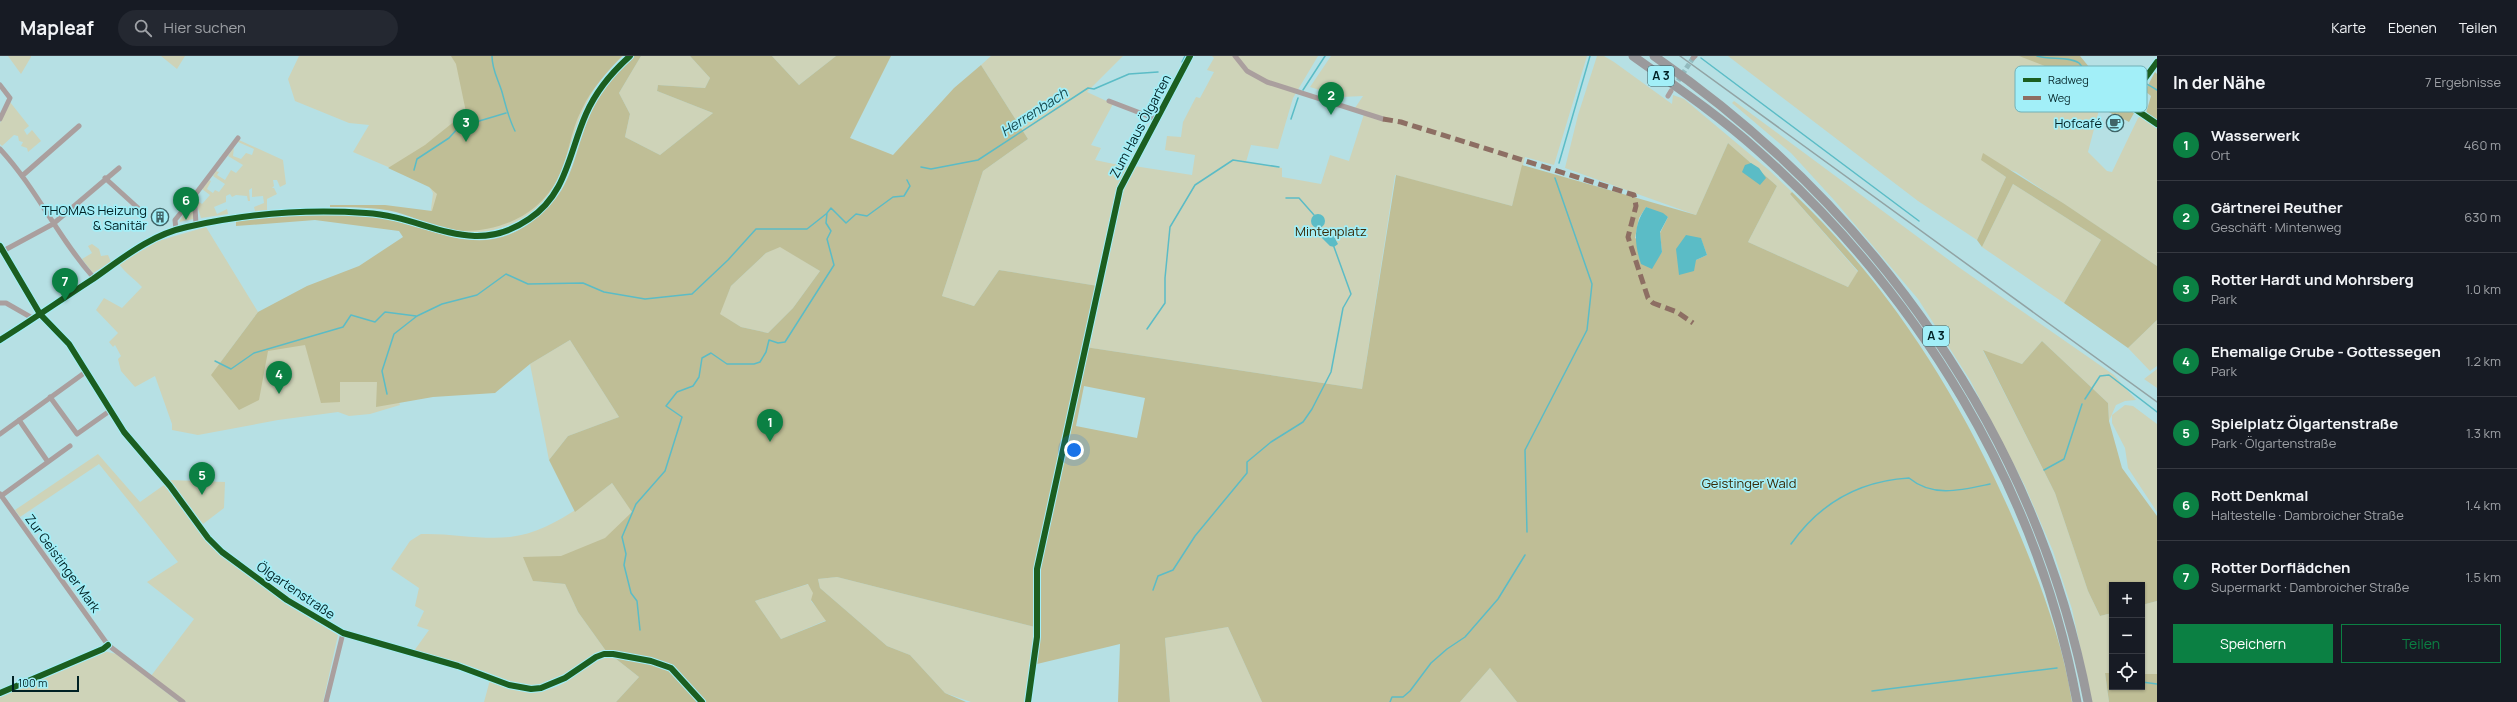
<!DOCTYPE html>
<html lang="de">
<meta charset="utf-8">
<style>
:root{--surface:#171b24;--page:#242831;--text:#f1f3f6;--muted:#9ea1a6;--line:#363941;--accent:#0b8043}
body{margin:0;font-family:Manrope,sans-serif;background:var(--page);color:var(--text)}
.controls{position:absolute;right:12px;bottom:12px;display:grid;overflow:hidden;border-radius:0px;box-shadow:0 1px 3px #0004}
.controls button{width:36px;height:36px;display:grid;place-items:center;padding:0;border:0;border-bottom:1px solid var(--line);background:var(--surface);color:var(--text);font:20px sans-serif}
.scale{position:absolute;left:12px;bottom:10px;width:67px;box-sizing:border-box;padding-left:4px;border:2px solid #002124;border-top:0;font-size:11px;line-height:14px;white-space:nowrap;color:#002124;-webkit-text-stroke:3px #a2eff8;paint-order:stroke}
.you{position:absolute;left:1074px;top:394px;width:14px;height:14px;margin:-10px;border:3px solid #fff;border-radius:50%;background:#1a73e8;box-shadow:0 0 0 6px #1a73e833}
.badge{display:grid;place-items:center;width:26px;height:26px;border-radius:50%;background:var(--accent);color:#fff;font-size:13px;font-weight:700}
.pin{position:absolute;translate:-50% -33px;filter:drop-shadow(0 1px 2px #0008)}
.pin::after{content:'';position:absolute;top:21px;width:14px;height:12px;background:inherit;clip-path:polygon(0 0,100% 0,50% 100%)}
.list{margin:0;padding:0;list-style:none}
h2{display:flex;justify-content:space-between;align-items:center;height:52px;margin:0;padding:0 16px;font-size:17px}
h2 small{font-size:13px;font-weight:400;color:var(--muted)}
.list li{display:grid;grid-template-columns:26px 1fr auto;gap:12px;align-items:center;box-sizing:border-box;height:72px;padding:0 16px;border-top:1px solid var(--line)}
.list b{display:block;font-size:15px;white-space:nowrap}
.list p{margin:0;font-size:13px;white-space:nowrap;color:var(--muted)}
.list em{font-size:13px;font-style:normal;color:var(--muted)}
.actions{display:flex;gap:8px;padding:12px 16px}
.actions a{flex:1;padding:9px 0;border:1px solid var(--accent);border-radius:0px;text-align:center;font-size:14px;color:var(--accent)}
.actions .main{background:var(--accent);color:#fff}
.icon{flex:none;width:22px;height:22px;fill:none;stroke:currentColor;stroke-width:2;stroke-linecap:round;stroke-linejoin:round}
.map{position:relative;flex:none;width:2157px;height:646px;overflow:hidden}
header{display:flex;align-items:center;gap:24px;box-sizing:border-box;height:56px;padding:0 20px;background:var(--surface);border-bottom:1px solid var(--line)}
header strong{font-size:19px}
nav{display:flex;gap:22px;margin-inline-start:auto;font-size:14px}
.search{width:280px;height:36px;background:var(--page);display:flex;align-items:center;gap:10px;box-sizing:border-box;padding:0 14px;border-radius:22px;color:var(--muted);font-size:15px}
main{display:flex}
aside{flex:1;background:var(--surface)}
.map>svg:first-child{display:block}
</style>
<header>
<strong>Mapleaf</strong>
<div class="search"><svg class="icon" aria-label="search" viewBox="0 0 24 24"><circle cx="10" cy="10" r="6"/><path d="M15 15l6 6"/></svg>Hier suchen</div>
<nav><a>Karte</a><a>Ebenen</a><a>Teilen</a></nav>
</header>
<main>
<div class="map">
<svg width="2157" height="646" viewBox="0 0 2157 646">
<rect width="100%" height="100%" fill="#b6e0e4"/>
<!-- green -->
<path fill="#ced3b8" d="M8,0H31V1L21,18Z
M161,0H185L177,13Z
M299,0H577L589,18L618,0H623C612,10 601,22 593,35C576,63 572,96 558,125C543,156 508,175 474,177C459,178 444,173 429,170L433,137L428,128L353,96L369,69L349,67L295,45L288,23Z
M641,0H690L710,22L705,32L658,29L657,35L713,57L660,99L625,81L630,58L619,37Z
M772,0H836L799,29Z
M991,0H1123L1087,36L1113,48L1091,89L1101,92L1095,104L1128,111L1134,110L1192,119L1195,99L1165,94L1167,80L1181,81L1183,66L1196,41L1200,42L1214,16L1207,14L1214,2L1212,0H1318L1293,42L1278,93L1251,89L1246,106L1282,112V121L1321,128L1330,99L1349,105L1365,55L1355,52L1363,40L1342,41L1310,31L1331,0H1587L1554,109L1525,101L1512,150L1395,119L1362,333L1085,291L1098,230L999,214L974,250L942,240L983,115L1028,83L981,9Z
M1597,0H1604L1614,6L1672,48L1673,39L1684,43L1770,115L1792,136L1790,138L1858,216L1848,231L1748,186L1777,130L1728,87L1696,159L1565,112L1578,59Z
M1728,0H2019L2070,11L2081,22L2100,50L2088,96L2107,115L2112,116L2138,62L2146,57L2157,65V210L2016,116L1982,104L2006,121L1977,184L1918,145Z
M1734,45L1957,210L2114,319L2136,344L2125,345L2116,349L2109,365L2108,347L2042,285L2022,308L1983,295L2055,437L2088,535L2100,560L2112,557V617H2105L2109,646H2092L2072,553L2053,495L2025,430L1970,324L1918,243L1834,144L1791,97L1732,47Z
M10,46L29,70L24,74L27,79L32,74L41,85L28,96L27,92L21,90L23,86L19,85L18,80L14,79L2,90L0,88V67Z
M239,84L283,104L286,128L280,131L277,124H273L274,130L272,132H274L277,138L267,143V154L255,155L254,151L264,147L263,140L252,141V132L249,134L250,145H248L247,140L236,139L232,141L230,138L226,140V146L214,151L217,158L227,153L228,158L201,162L195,143L202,148L210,139L202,133L209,124L211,125L207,133L213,137L215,134L219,136L225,128L213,120L216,115L219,116L217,119L225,124L231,114L236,117L243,109L228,100L234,91L233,100L241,103L246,97L252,99L254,93L238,86Z
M995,89L1005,92L1011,90L990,105L967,114L961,134L958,132L957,120L953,117L916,119L911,125L915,130V137L907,146L871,164L856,165L843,172L832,165V185L840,200V212L808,259L805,277L798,283L792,296L790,291L771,296L763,311L752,323L751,357C738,363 717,374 702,369C695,367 692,361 684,363L680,397L683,404L677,407L644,440L629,477L630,505L646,562L643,577L635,588H632L630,584L634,564L633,553L616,510L619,487L605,503C588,504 573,512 556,515C547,516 537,512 528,512L534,525L565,528L578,556L606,595C585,599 569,621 548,628C519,638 485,617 458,608C443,604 428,600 414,595L429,574L417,570L424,555L415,550L419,532L391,513L410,485L421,478C450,477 481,484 510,481C547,477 584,449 612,427L626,447L627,426L638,412L635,397L646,392L654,380L669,374L678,361L662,350L660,345L666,335L676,331L691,319L692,307L697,294C712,283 720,293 732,302L752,301L757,293L758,277L772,282L785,276L793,265L800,247L828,206L821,185L820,173L805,179L761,184L703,230L658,249L640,252L632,248L618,247L596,232L576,235L544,229L529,231L511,225C500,230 490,241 479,245C466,249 412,265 405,274C400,280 400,290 396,297C393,303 389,306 387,313L393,323H400L404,326L396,337L400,349L370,358L349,360L338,356L278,364L198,379L172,374V368L155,320L135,331L121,315L118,303L121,300L115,289L113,291L109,286L118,277L96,254L104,242L122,252L142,231C134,222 127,219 119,208L158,185L206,171L258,256L220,307L226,309L232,307L229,297L242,299L250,292L312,275L338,264L344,256L352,252H358L375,257L387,250L418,252L436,246L446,240L471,234L489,225L492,219L491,213L493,210C507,207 519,213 531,219L553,213L578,222L587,220L614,234H659L696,218L742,183L755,169L767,160L799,155L817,158L821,149L829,146L839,154L841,159C853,160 866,148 875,142V139H878L887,134H896L907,126L904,118L914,108L916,102L953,106L965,105Z
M2013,128L2101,184L2064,247L1982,191Z
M190,151L193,153L194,163L179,166L187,152Z
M92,188L99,193L101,200L108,199L111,206L93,217L82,203L92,197L88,190Z
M780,190L820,215L793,252L768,277L741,271L719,258L731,230L766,197Z
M2157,264V310L2150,315L2128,292Z
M570,284L619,361L568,380L549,404L530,308Z
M2157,313V332L2144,323Z
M2125,349L2133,350L2157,368V456L2128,412L2125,392L2112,367V359Z
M98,398L140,446L164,429L208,487L289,549L338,579L323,646H186L151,620L194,563L147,526L178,506L99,408L20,461L15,454Z
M169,424L225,426L224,452L203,468Z
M837,521L1035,571L1025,646H971L945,637L910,599L887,590L820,532L818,523Z
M809,528L814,537L811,545L827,564L781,583L755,545Z
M2157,545V618H2142V549Z
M1228,571L1262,646H1170L1165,582Z
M104,595L116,598L179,646H0V640Z
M611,599L639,621L616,646H484L490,624C513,634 540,641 564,627C580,617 593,605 611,599Z
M1490,612L1517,646H1460Z"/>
<!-- forest -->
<path fill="#bfbe96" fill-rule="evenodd" d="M451,0H622C607,16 592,32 582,53C570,75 569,102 557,124C538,160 499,176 460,175C439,174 417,162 396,156C374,151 352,151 330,151V149H385L432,155L437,138L429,131L388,112L425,89L466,56L456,8Z
M634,0H641L619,37L630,58L625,81L660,99L713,57L657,35L658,29L705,32L710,22L690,0H772L799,29L836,0H891L850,82L893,99L954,32L981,9L1028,83L983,115L942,240L974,250L999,214L1098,230L1085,291L1362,333L1396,119L1512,150L1522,109L1696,159L1728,87L1777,130L1748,186L1848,231L1858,215L1790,138L1792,136C1893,232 1966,350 2020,479C2042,532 2063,588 2072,646H1517L1490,612L1460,646H1262L1228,571L1165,582L1170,646H1118L1120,588L1037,608L1031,646H1025L1035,571L837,521L818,523L820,532L887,590L910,599L945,637L966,646H616L639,621L606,595L578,556L565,528L533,525L523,501L561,500L605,482L632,456L612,427L575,456L549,404L568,380L619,361L570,284L530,308L495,337L433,341L376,351L377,326H340V346L321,347L305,289L268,295L259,344L239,354L211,319L258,256L307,230L359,210L403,181L399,175L315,164L236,170V165C278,159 325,154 368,160C441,169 487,216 551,148C572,126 576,94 587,66C597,40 614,19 634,0ZM1646,151L1668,161L1660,177L1662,196L1659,200L1635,182L1639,162ZM1701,183L1707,199L1696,204ZM780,191L820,215L793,252L768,277L741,271L720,258L731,230L766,197ZM1084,330L1145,342L1137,382L1076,370ZM808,528L813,537L811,544L826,565L781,583L755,545Z
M2019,0H2080L2109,35L2139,19L2129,51L2134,57L2129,66C2120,61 2105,56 2099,48C2086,34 2078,3 2055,14Z
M2155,16L2157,18V65L2146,57L2151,40L2145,35Z
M1983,97L2063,147L2157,210V264L2128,292L2064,247L2101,184L2013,128L1982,191L1977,184L2006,121L1981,104Z
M2042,285L2108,347L2109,365L2122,412L2157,460V545L2142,549V529H2112V557L2100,560L2088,535L2055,437L1983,294L2022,308Z
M2105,617H2112V631H2142V618H2157V646H2109Z"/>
<!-- water -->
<path fill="#5bbcc6" d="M1751,107L1759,112L1766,122L1760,129L1742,116L1745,109Z
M1646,151L1663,157L1668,161L1660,176L1662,196L1652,213L1641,208C1634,186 1633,170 1646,151Z
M1311 165a7 7 0 1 1 14 0a7 7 0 1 1-14 0Z
M1326,172L1331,175L1338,188L1334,191L1330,190L1319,179L1320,175Z
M1686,179L1701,182L1707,199L1696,204L1694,215L1679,219L1676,193Z"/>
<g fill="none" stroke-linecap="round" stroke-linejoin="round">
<!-- stream -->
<path stroke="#5bbcc6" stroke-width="1.5" d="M492,0C492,14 498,23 502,36C506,50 508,61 515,75
M2037,0C2050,4 2069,0 2079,7C2091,19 2091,41 2111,43C2123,44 2127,25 2140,26C2145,26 2152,31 2157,34
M1701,2L1919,165
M1182,6L1185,0
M1303,34L1325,0
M1291,63L1298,42
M1559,107L1590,0
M921,111L931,113L978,104L1088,32L1094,33L1129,18L1158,16
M414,114L417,103L449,82L459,71L506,57
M1286,142H1299L1314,159
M1147,273L1165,247V222L1170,171L1195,129L1233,104L1279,111
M215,305L231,313L254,297L343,271L351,259L375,266L385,256L416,260
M387,338L382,315L394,278L417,260L442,248L477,239L506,218L528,228L583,227L604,236L645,243L692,238L728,204L756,173H807L826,158
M2085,343L2100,320L2109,319L2157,356
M2044,414L2064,403L2082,348
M1527,476L1525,394L1587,274L1592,228L1555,122
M1791,488C1820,447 1858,425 1909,422C1933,442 1962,434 1990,428
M1153,534L1158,520L1173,514L1195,480L1247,417V406L1271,386L1303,366L1312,353L1331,316L1343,252L1351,238L1334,191
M640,574L637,545L631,537L624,509L626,498L622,481L636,448L665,415L682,361L666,350L677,336L693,330L699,321L702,302L711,297L727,308H754L760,306L766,296L769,284L778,287L785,286L834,209L827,183L831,175L826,167L827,157L831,152L846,167L856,158L867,160L893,141L904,140L910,130L907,124
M2142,626L2157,628
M1872,635L2057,612
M1390,646L1392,641H1403L1410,635L1431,607L1447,593L1465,581L1498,543L1525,499"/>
<!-- minor-tunnel -->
<path stroke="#92babe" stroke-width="5" stroke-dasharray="5 2.5" stroke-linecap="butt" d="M1674,31L1693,2"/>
<!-- minor -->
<path stroke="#aa9f9e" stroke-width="5" d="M1235,0L1247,15L1267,26L1383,63
M1693,2L1695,0
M0,29L10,42L0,63
M1668,40L1671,35
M1109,45L1156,63
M0,93C37,133 58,182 94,222
M22,120L79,70
M105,122L138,152
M188,148L238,82
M176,174L175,164L188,148L195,151L196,169
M0,190L40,258L69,288L124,376L170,430L208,482L222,496L287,544L343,577L458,610L509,629L531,633L541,632L565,622L596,601L604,598H613L651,605L671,612L702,646
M3,195L53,168L119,112
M0,247H6L34,263
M50,341L77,378L111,354
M19,364L48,406
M0,378L87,315
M0,438L108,589L183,646
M1,440L70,390
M0,637L103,593L108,589
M326,646L343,577
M1028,646L1037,581V513L1120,133L1190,0"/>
<!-- tertiary -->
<path stroke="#aa9f9e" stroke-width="6" d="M0,284C32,264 62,243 93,223C123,202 150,179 187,171C244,158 308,153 366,157C426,160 471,203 529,163C567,138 569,96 586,58C596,35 611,17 630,0"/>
<!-- motorway -->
<path stroke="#9a9a9c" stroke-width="9" d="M1633,0C1675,30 1718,59 1756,93C1918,236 2038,432 2077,646
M1654,0C1875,152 2037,381 2088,646"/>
<!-- rail -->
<path stroke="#92a3a4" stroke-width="1.5" d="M1680,0L2157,346"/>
<!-- quiet -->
<path stroke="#8d6e63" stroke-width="5" stroke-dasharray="10 5" stroke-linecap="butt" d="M1383,63L1401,66L1634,139L1636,150L1628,181L1648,242L1653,247L1677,256L1693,267"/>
<defs>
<path id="cycleway" d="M2157,6L2138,32L2132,51L2157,68
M0,190L40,258L69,288L124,376L170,430L208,482L222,496L287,544L343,577L458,610L509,629L531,633L541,632L565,622L596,601L604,598H613L651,605L671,612L702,646
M0,284C32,264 62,243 93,223C123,202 150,179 187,171C244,158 308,153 366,157C426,160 471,203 529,163C567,138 569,96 586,58C596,35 611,17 630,0
M0,637L103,593L108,589
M1028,646L1037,581V513L1120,133L1190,0"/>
</defs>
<!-- cycleway casing -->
<use href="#cycleway" stroke="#a2eff8" stroke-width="8"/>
<!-- cycleway -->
<use href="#cycleway" stroke="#1b5e20" stroke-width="6"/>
</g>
<!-- icons -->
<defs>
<symbol id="cafe-ring" viewBox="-11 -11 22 22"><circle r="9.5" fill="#a2eff8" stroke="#406467" stroke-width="1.5"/><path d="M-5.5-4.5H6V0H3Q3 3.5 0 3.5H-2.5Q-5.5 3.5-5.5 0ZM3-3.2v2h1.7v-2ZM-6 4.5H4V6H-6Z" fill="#406467"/></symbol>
<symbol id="building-ring" viewBox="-11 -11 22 22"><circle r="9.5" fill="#a2eff8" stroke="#406467" stroke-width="1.5"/><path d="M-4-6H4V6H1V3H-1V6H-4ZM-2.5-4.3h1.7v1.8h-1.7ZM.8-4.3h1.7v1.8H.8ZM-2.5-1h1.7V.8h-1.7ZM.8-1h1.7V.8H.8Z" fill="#406467"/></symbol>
</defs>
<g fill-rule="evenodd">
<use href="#cafe-ring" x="2105" y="57" width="20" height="20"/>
<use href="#building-ring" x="150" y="151" width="20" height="20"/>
</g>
<g text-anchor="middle" stroke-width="3.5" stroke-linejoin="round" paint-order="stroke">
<!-- shield labels -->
<g fill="#a2eff8" stroke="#315f64" stroke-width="1">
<rect x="1648" y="10" width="26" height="20" rx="3"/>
<rect x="1923" y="270" width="26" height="20" rx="3"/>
</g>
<g font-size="12" font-weight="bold" fill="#002124">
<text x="1661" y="24">A 3</text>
<text x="1936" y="284">A 3</text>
</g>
<!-- poi labels -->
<g font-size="13" fill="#002124" stroke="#a2eff8" text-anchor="end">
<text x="2102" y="72">Hofcafé</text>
<text x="147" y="159">THOMAS Heizung<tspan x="147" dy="15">&amp; Sanitär</tspan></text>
</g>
<!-- street labels -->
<g font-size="13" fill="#002124" stroke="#a2eff8">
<text transform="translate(1140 70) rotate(-62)" y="5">Zum Haus Ölgarten</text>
<text transform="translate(63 507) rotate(54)" y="5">Zur Geistinger Mark</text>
<text transform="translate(296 534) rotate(34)" y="5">Ölgartenstraße</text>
</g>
<!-- park labels -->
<g font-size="13" fill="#392a07" stroke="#a2eff8">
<text x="1331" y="180">Mintenplatz</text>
<text x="1749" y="432">Geistinger Wald</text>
</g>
<!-- water labels -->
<g font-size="14" font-style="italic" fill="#164a4f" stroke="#a2eff8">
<text transform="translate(1034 56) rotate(-33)" y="5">Herrenbach</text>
</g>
</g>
<!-- legend -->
<rect x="2015" y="10" width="132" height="46" rx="6" fill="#a2eff8" stroke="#71b1b8" stroke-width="1"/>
<rect x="2023" y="22" width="18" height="4" fill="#1b5e20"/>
<rect x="2023" y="40" width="18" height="4" fill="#8d6e63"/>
<g font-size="11" fill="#002124">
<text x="2048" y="28">Radweg</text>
<text x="2048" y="46">Weg</text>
</g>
</svg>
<div class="controls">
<button>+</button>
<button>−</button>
<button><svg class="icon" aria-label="locate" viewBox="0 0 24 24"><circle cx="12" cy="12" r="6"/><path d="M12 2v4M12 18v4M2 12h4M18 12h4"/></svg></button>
</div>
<div class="scale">100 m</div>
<div class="you"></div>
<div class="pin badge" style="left:770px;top:386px">1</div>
<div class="pin badge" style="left:1331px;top:59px">2</div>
<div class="pin badge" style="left:466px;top:86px">3</div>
<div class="pin badge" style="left:279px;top:338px">4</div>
<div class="pin badge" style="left:202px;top:439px">5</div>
<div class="pin badge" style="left:186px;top:164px">6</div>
<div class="pin badge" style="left:65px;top:245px">7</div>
</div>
<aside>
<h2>In der Nähe<small>7 Ergebnisse</small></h2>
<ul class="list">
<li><span class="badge">1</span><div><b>Wasserwerk</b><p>Ort</p></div><em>460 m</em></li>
<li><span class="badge">2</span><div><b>Gärtnerei Reuther</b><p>Geschäft · Mintenweg</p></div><em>630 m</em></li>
<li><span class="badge">3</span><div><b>Rotter Hardt und Mohrsberg</b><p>Park</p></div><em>1.0 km</em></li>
<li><span class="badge">4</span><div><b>Ehemalige Grube - Gottessegen</b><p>Park</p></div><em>1.2 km</em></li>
<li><span class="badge">5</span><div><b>Spielplatz Ölgartenstraße</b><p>Park · Ölgartenstraße</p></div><em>1.3 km</em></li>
<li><span class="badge">6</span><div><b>Rott Denkmal</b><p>Haltestelle · Dambroicher Straße</p></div><em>1.4 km</em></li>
<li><span class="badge">7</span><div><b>Rotter Dorflädchen</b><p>Supermarkt · Dambroicher Straße</p></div><em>1.5 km</em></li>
</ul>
<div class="actions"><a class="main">Speichern</a><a>Teilen</a></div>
</aside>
</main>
